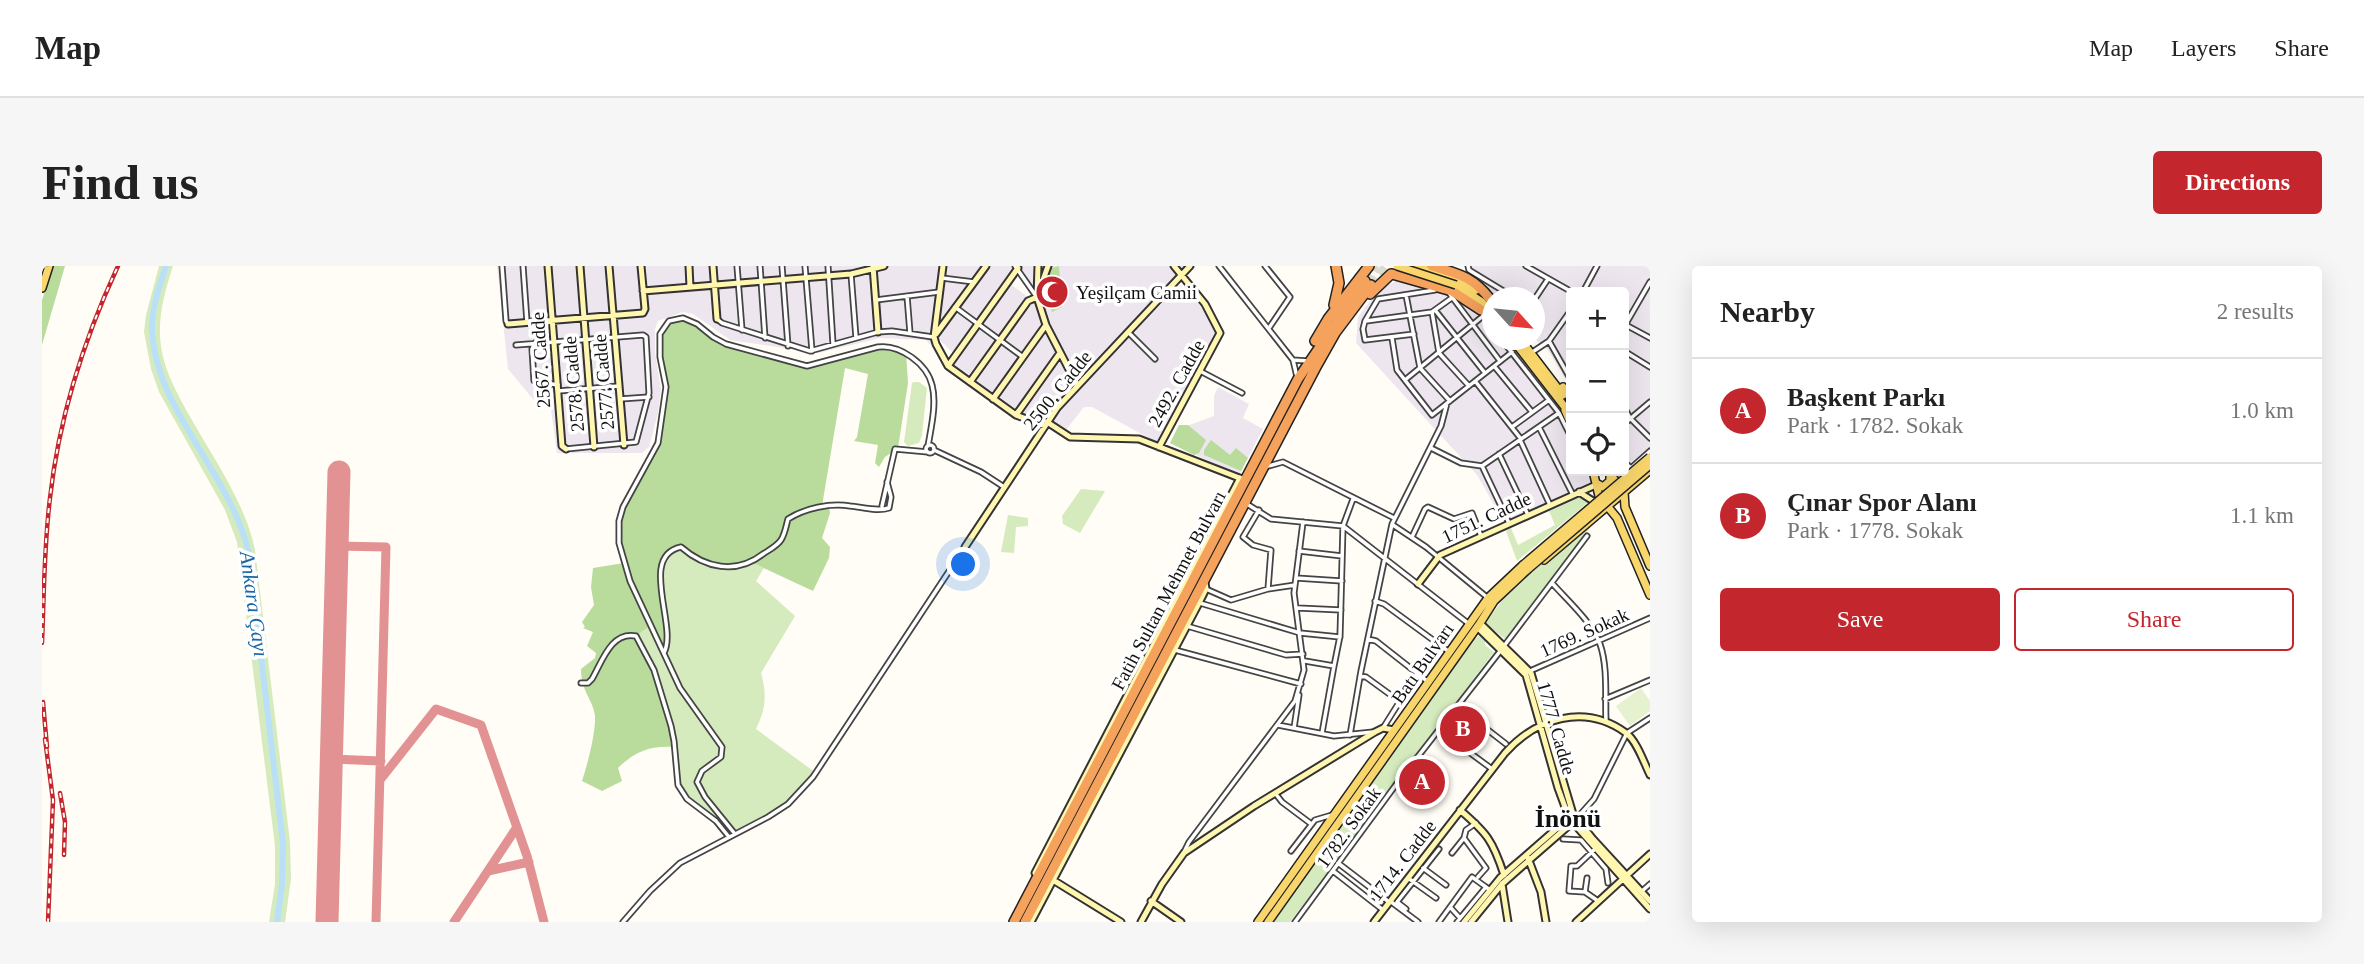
<!DOCTYPE html>
<meta charset="utf-8">
<style>
:root{--surface:#fff;--page:#f6f6f6;--text:#222;--muted:#767676;--line:#e0e0e0;--accent:#c4262e}
body{margin:0;font-family:"Times New Roman",serif;background:var(--page);color:var(--text)}
.controls{position:absolute;right:21px;top:21px;display:grid;overflow:hidden;border-radius:7px;box-shadow:0 7px 28px #0002}
.controls button{width:63px;height:63px;display:grid;place-items:center;padding:0;border:0;border-bottom:2px solid var(--line);background:var(--surface);color:var(--text);font:35px sans-serif}
.compass{position:absolute;left:1440px;top:21px;width:63px;height:63px;border-radius:50%;background:var(--surface);box-shadow:0 7px 28px #0002;rotate:117deg}
.you{position:absolute;left:922px;top:299px;width:24px;height:24px;margin:-18px;border:5px solid #fff;border-radius:50%;background:#1a73e8;box-shadow:0 0 0 10px #1a73e833}
.badge{display:grid;place-items:center;width:46px;height:46px;border-radius:50%;background:var(--accent);color:#fff;font-size:23px;font-weight:700}
.pin{position:absolute;translate:-50% -50%;border:4px solid #fff;box-shadow:0 2px 7px #0006}
.list{margin:0;padding:0;list-style:none}
h2{display:flex;justify-content:space-between;align-items:center;height:91px;margin:0;padding:0 28px;font-size:30px}
h2 small{font-size:23px;font-weight:400;color:var(--muted)}
.list li{display:grid;grid-template-columns:46px 1fr auto;gap:21px;align-items:center;box-sizing:border-box;height:105px;padding:0 28px;border-top:2px solid var(--line)}
.list b{display:block;font-size:26px;white-space:nowrap}
.list p{margin:0;font-size:23px;white-space:nowrap;color:var(--muted)}
.list em{font-size:23px;font-style:normal;color:var(--muted)}
.actions{display:flex;gap:14px;padding:21px 28px}
.actions a{flex:1;padding:16px 0;border:2px solid var(--accent);border-radius:7px;text-align:center;font-size:24px;color:var(--accent)}
.actions .main{background:var(--accent);color:#fff}
.icon{flex:none;width:38px;height:38px;fill:none;stroke:currentColor;stroke-width:2;stroke-linecap:round;stroke-linejoin:round}
.map{position:relative;flex:none;width:1608px;height:656px;overflow:hidden;border-radius:7px}
header{display:flex;align-items:center;gap:42px;box-sizing:border-box;height:98px;padding:0 35px;background:var(--surface);border-bottom:2px solid var(--line)}
header strong{font-size:33px}
nav{display:flex;gap:38px;margin-inline-start:auto;font-size:24px}
.intro{display:flex;align-items:center;justify-content:space-between;box-sizing:border-box;height:168px;padding:0 42px}
h1{margin:0;font-size:49px}
.button{padding:18px 32px;border-radius:7px;background:var(--accent);color:#fff;font-size:24px;font-weight:700}
main{display:flex;gap:42px;padding:0 42px}
aside{flex:1;background:var(--surface);border-radius:7px;box-shadow:0 7px 28px #0002}
.map>svg:first-child{display:block}
</style>
<header>
<strong>Map</strong>
<nav><a>Map</a><a>Layers</a><a>Share</a></nav>
</header>
<div class="intro"><h1>Find us</h1><a class="button">Directions</a></div>
<main>
<div class="map">
<svg width="1608" height="656" viewBox="0 0 1608 656">
<rect width="100%" height="100%" fill="#fffdf5"/>
<!-- industrial -->
<path fill="#eee6ef" d="M455,0H945L888,79L884,74L838,72L776,87L688,74L651,48L641,46L616,55L613,63V87L619,123L616,147L607,181L600,187H515L509,144L495,138L466,103Z
M948,0H967L971,2L934,54L918,42Z
M978,0H1146L1036,112L1022,90L995,29Z
M1423,0H1608V185L1582,204V26H1529V122L1506,84L1493,73L1492,32L1451,31Z
M1354,15L1377,17L1410,26L1443,45L1450,55V74H1465L1522,146L1529,163V205H1549L1553,214L1462,256L1435,209L1314,77L1316,51L1337,23Z
M968,18L986,31L957,71L939,58Z
M1138,19L1145,23L1171,57L1175,68L1116,177L1050,141H1042L1023,165L1009,155L1039,119Z
M987,36L993,37L1031,116L1001,156L978,150L930,115Z
M916,45L932,57L911,87L896,72Z
M937,61L955,74L929,110L911,98Z
M1176,121L1207,138L1201,152L1221,163L1197,209L1128,177L1137,159L1142,161L1172,150V130Z"/>
<!-- green -->
<path fill="#d5ebbd" d="M117,0H131C124,22 117,45 118,69C119,99 133,123 147,149C170,190 204,238 213,284L248,576L249,613L243,656H227L233,618V580L195,276L183,244L117,126L109,103L102,66L104,49Z
M872,116H877L885,122L880,169L877,177L866,180L862,176L870,117Z
M1039,223L1063,225L1038,267L1021,258L1020,250Z
M1539,230L1548,235L1475,295L1464,265L1469,262L1476,279L1513,259L1507,245Z
M966,249L986,252V260L974,261L972,287L959,286Z
M1553,255L1463,373L1443,357L1469,323Z
M634,282L709,296L722,302L714,315L753,350L719,407C725,428 724,443 714,463L774,507L746,538L726,551L687,571L674,555L645,533L636,519L632,475L594,370L608,360L623,292Z
M1437,370L1443,375V379L1452,386L1248,656H1231L1432,373Z
M1416,444L1440,462L1425,482L1401,463Z"/>
<!-- forest -->
<path fill="#b9dc9c" d="M11,0H23L0,79V34Z
M1017,0L1020,41L1010,46L1008,40L1000,42L999,32L1006,3Z
M641,52L648,53L676,74L765,100L847,79L864,87L866,117L856,182L843,191L837,201L833,197L836,179L812,175L815,171L826,108L803,102L780,240L787,239L788,247L780,272L788,281L787,292L771,325L709,296C677,305 666,297 639,281C604,289 627,342 626,366C625,373 623,380 622,387L608,360L594,370L612,405L633,481C609,479 593,485 576,502L580,515L560,525L540,515C545,500 554,466 553,450C551,433 539,426 539,403L553,392L554,387L545,380L551,366L541,362L543,361L540,356L552,339L549,321L551,302L582,297C572,252 582,239 603,200C607,193 613,185 616,176C620,163 623,136 623,122C624,94 608,83 627,55Z
M1137,159H1146L1164,174L1157,187L1152,189L1128,177Z
M1169,174L1188,189L1194,182L1206,192L1199,205L1162,189V184Z"/>
<!-- pitch -->
<path fill="#e6f2cf" d="M1599,422L1608,435V445L1588,460L1574,440Z"/>
<g fill="none" stroke-linecap="round" stroke-linejoin="round">
<!-- river -->
<path stroke="#b9e0f7" stroke-width="6" d="M124,0C118,18 111,38 110,57C108,139 190,208 207,288L241,578L240,618L235,656"/>
<!-- taxiway -->
<path stroke="#e29292" stroke-width="9" d="M295,280L344,281L334,656
M289,493L339,495
M338,514L394,443L439,459L485,590L502,656
M446,605L487,596
M412,656L475,561"/>
<!-- runway -->
<path stroke="#e29292" stroke-width="23" d="M285,656L297,206"/>
<!-- highway-tunnel -->
<path stroke="#dbdad3" stroke-width="9" stroke-dasharray="9 4.5" stroke-linecap="butt" d="M1323,15L1335,0
M1329,19L1344,0"/>
<defs>
<path id="street" d="M460,0L464,55L466,58
M481,0L485,56
M695,0L700,64
M718,0L723,72
M740,0L746,80
M763,0L770,85
M786,0L791,78
M973,0L994,30
M1177,0L1251,94L1255,111
M1223,0L1248,31L1227,62
M1426,0L1427,4L1473,32
M1484,0L1530,26
M809,8L814,72
M900,12L932,16
M1541,26L1555,0
M1407,27L1458,95
M1364,29L1378,102L1408,135
M865,30L868,67
M834,34L897,26
M1492,34L1506,13
M913,41L981,91
M1393,44L1443,107
M1390,46L1397,87L1427,120
M1441,49L1450,62
M675,53L680,57L768,85L836,66L850,65L891,71
M1324,55L1390,46L1411,31
M1584,59L1608,72
M1582,61L1608,16
M1086,66L1113,93
M1372,68L1323,74L1321,63L1323,55L1336,33L1393,24
M1350,72L1355,104L1390,149L1470,86
M1460,74L1517,147L1529,171
M1507,75L1529,114
M493,77L490,83L492,115L516,119
M474,79L601,69L604,71L607,127L594,176L524,183
M1582,85L1608,101
M1489,87L1507,75L1529,44
M1251,94L1266,95
M1452,100L1490,146
M1158,105L1200,127
M1363,114L1441,50
M1433,115L1479,173
M516,125L577,120
M578,133L607,131
M1582,141L1588,152L1608,172
M1582,158L1608,136
M1470,161L1507,134
M1497,161L1531,229
M1478,174L1508,239
M884 183a4 4 0 1 1 8 0a4 4 0 1 1-8 0Z
M1389,182L1419,197L1440,200
M892,184L939,206L962,221
M1457,188L1486,249
M1582,196L1589,202L1608,185
M1440,200L1517,147
M1440,200L1467,257
M1223,201L1241,196L1352,252
M1205,238L1229,253L1301,260L1427,358
M840,240L853,183L886,186
M1217,244L1201,271L1211,279L1229,284L1226,323
M1351,259L1384,281L1446,332
M1370,271L1383,243L1386,241L1412,253L1430,247L1439,270
M1257,285L1300,290
M1254,312L1300,315
M1510,317C1526,335 1549,355 1558,378C1566,401 1563,431 1564,455
M1164,323L1189,334L1226,323L1253,319
M1333,335L1342,338L1406,385
M1158,337L1258,367L1298,371
M1256,342L1299,344
M1145,360L1244,389L1261,388
M1326,373L1334,375L1385,415
M1462,380L1545,270
M1133,384L1259,418
M622,387C636,360 596,290 639,281C663,302 694,309 721,288C727,284 735,280 739,274C743,268 744,260 746,253C763,242 788,237 808,240C820,241 835,246 847,242L849,231L845,216
M1263,395L1292,400L1280,467
M1292,400L1298,370L1301,260L1311,233
M1488,405L1608,352
M1318,410L1324,411L1357,435
M539,417H546L550,413C560,396 569,365 594,370L612,404L629,460L632,475L636,519L645,533L674,555L687,571
M1563,433L1608,414
M1415,440L1464,478
M1236,459L1292,470L1331,466
M1252,462L1257,429
M1341,462L1375,408
M1397,464L1450,503
M1308,469L1319,405L1350,258L1399,160L1405,137
M1428,487L1446,464
M1233,527L1240,536L1268,557
M1535,552L1552,533L1585,467L1608,452
M693,568L663,531L655,516L660,505L679,491L680,481L638,422L588,315L577,277V255L581,241L616,177L624,121L618,91V68L627,55L641,52L655,58L671,71L684,78L765,100L836,81C858,78 885,98 890,119C895,137 889,162 886,180
M1422,572L1444,602L1436,611
M1521,573L1539,574L1564,603L1566,617
M1553,583L1535,600H1529L1527,625L1543,626L1556,635
M1249,585L1273,554L1290,549
M1142,586L1147,576L1253,435L1262,404L1252,327L1261,256
M1410,587L1422,572L1424,564L1434,557
M1296,597L1347,636
M1381,602L1404,619
M1291,605L1341,644
M1366,612L1394,632
M1543,626L1545,612
M1599,626L1608,618
M1348,635L1376,656
M1408,641L1418,652
M1364,643L1355,636L1397,583
M581,656L608,625L638,597L726,551L746,538L771,511L923,281
M1253,656L1353,520L1459,384
M1397,656L1430,611L1448,624
M1415,656L1444,621"/>
<path id="secondary" d="M506,0L520,180L524,183
M538,0L552,181
M567,0L582,179
M647,0L648,21
M671,0L675,53
M831,0L836,66
M901,0L892,71L894,78L906,100L974,149L1003,160
M996,0L995,31L1004,59L1035,119
M601,25L809,8L842,0
M996,28L1006,0
M466,58L601,47L603,43L599,0
M894,68L944,0
M906,100L976,2
M928,116L986,35L995,31
M951,133L1004,59
M974,149L1018,87
M1005,156L1028,171L1097,173L1200,213
M1117,181L1178,67L1163,38L1132,0
M1537,226L1551,235
M923,281L1015,142L1148,0
M1376,318L1398,289L1556,218
M1438,357L1489,407L1531,548L1551,573L1608,635
M1435,361L1484,409L1516,522L1527,552L1608,643
M1418,544C1445,567 1451,575 1462,609
M1486,592L1499,626L1504,656
M993,607L1198,212
M1011,614L1079,656
M1460,618L1466,656
M1109,635L1139,656
M989,656L1157,337L1164,323L1163,317
M1099,656L1120,618L1142,587L1212,540L1333,466L1341,462L1352,464
M1332,656L1463,487C1494,452 1543,437 1584,467C1595,475 1602,497 1608,509
M1422,656L1458,612L1529,550
M1429,656L1460,618L1532,555
M1534,656L1608,588"/>
<path id="primary" d="M1373,0L1414,13L1434,24
M1414,19L1440,36L1450,49
M0,22L7,0
M1471,74L1529,149
M1479,74L1521,129
M1521,121L1529,133
M1523,144L1529,158
M1551,205L1557,230L1575,252L1608,329
M1566,205L1582,226L1583,241L1608,300
M1556,218L1561,221L1568,215V207
M1502,294L1608,204
M1216,656L1446,332L1481,299
M1226,656L1438,357L1452,335L1485,304"/>
<path id="highway" d="M1390,0C1416,8 1430,10 1448,33
M1350,8L1410,25L1439,44
M1328,28L1349,8
M1292,39L1297,17L1294,0
M1273,75L1286,53L1327,0
M972,656L1256,113L1323,15
M983,656L1275,99L1293,67L1329,19"/>
</defs>
<!-- street casing -->
<use href="#street" stroke="#444" stroke-width="7"/>
<!-- secondary casing -->
<use href="#secondary" stroke="#333" stroke-width="9"/>
<!-- primary casing -->
<use href="#primary" stroke="#222" stroke-width="10"/>
<!-- highway casing -->
<use href="#highway" stroke="#222" stroke-width="12"/>
<!-- street -->
<use href="#street" stroke="#fff" stroke-width="3.5"/>
<!-- secondary -->
<use href="#secondary" stroke="#fff6b0" stroke-width="5"/>
<!-- primary -->
<use href="#primary" stroke="#f9d66b" stroke-width="7"/>
<!-- highway -->
<use href="#highway" stroke="#f5a25d" stroke-width="9"/>
<defs>
<path id="rail" d="M0,377C2,329 2,280 8,232C17,151 42,73 76,0
M1,436L5,481
M3,473L11,534L6,656
M18,527L23,556L22,589"/>
</defs>
<!-- rail casing -->
<use href="#rail" stroke="#c4262e" stroke-width="4.5"/>
<!-- rail -->
<use href="#rail" stroke="#fff" stroke-width="2" stroke-dasharray="5" stroke-linecap="butt"/>
<defs>
<path id="primary-bridge" d="M1355,0L1414,19
M1481,299L1608,191
M1485,304L1608,199"/>
</defs>
<!-- primary-bridge casing -->
<use href="#primary-bridge" stroke="#222" stroke-width="10" stroke-linecap="butt"/>
<!-- primary-bridge -->
<use href="#primary-bridge" stroke="#f9d66b" stroke-width="7"/>
</g>
<!-- icons -->
<defs>
<symbol id="mosque-disc" viewBox="-11 -11 22 22"><circle r="9.5" fill="#c4262e" stroke="#fff"/><path d="M3.5-4.9A6 6 0 1 0 3.5 4.9A5 5 0 1 1 3.5-4.9Z" fill="#fff"/></symbol>
</defs>
<g fill-rule="evenodd">
<use href="#mosque-disc" x="991" y="7" width="38" height="38"/>
</g>
<g text-anchor="middle" stroke-width="7" stroke-linejoin="round" paint-order="stroke">
<!-- poi labels -->
<g font-size="19" fill="#111" stroke="#fff" text-anchor="start">
<text x="1034" y="33">Yeşilçam Camii</text>
</g>
<!-- street labels -->
<g font-size="19" fill="#111" stroke="#fff">
<text transform="translate(498 94) rotate(-94)" y="7">2567. Cadde</text>
<text transform="translate(561 116) rotate(-95)" y="7">2577. Cadde</text>
<text transform="translate(1134 117) rotate(-61)" y="7">2492. Cadde</text>
<text transform="translate(531 118) rotate(-95)" y="7">2578. Cadde</text>
<text transform="translate(1015 124) rotate(-51)" y="7">2500. Cadde</text>
<text transform="translate(1444 251) rotate(-25)" y="7">1751. Cadde</text>
<text transform="translate(1126 324) rotate(-62)" y="7">Fatih Sultan Mehmet Bulvarı</text>
<text transform="translate(1542 366) rotate(-24)" y="7">1769. Sokak</text>
<text transform="translate(1380 397) rotate(-55)" y="7">Batı Bulvarı</text>
<text transform="translate(1515 462) rotate(74)" y="7">1777. Cadde</text>
<text transform="translate(1306 561) rotate(-54)" y="7">1782. Sokak</text>
<text transform="translate(1360 594) rotate(-52)" y="7">1714. Cadde</text>
</g>
<!-- water labels -->
<g font-size="21" font-style="italic" fill="#1768a6" stroke="#fff">
<text transform="translate(212 338) rotate(82)" y="7">Ankara Çayı</text>
</g>
<!-- district labels -->
<g font-size="26" font-weight="bold" fill="#111" stroke="#fff">
<text x="1526" y="561">İnönü</text>
</g>
</g>
</svg>
<div class="controls">
<button>+</button>
<button>−</button>
<button><svg class="icon" aria-label="locate" viewBox="0 0 24 24"><circle cx="12" cy="12" r="6"/><path d="M12 2v4M12 18v4M2 12h4M18 12h4"/></svg></button>
</div>
<svg class="compass" viewBox="-18 -18 36 36"><path d="M0-13l5 13h-10z" fill="#e53935"/><path d="M0 13l5-13h-10z" fill="#767676"/></svg>
<div class="you"></div>
<div class="pin badge" style="left:1380px;top:516px">A</div>
<div class="pin badge" style="left:1421px;top:463px">B</div>
</div>
<aside>
<h2>Nearby<small>2 results</small></h2>
<ul class="list">
<li><span class="badge">A</span><div><b>Başkent Parkı</b><p>Park · 1782. Sokak</p></div><em>1.0 km</em></li>
<li><span class="badge">B</span><div><b>Çınar Spor Alanı</b><p>Park · 1778. Sokak</p></div><em>1.1 km</em></li>
</ul>
<div class="actions"><a class="main">Save</a><a>Share</a></div>
</aside>
</main>
